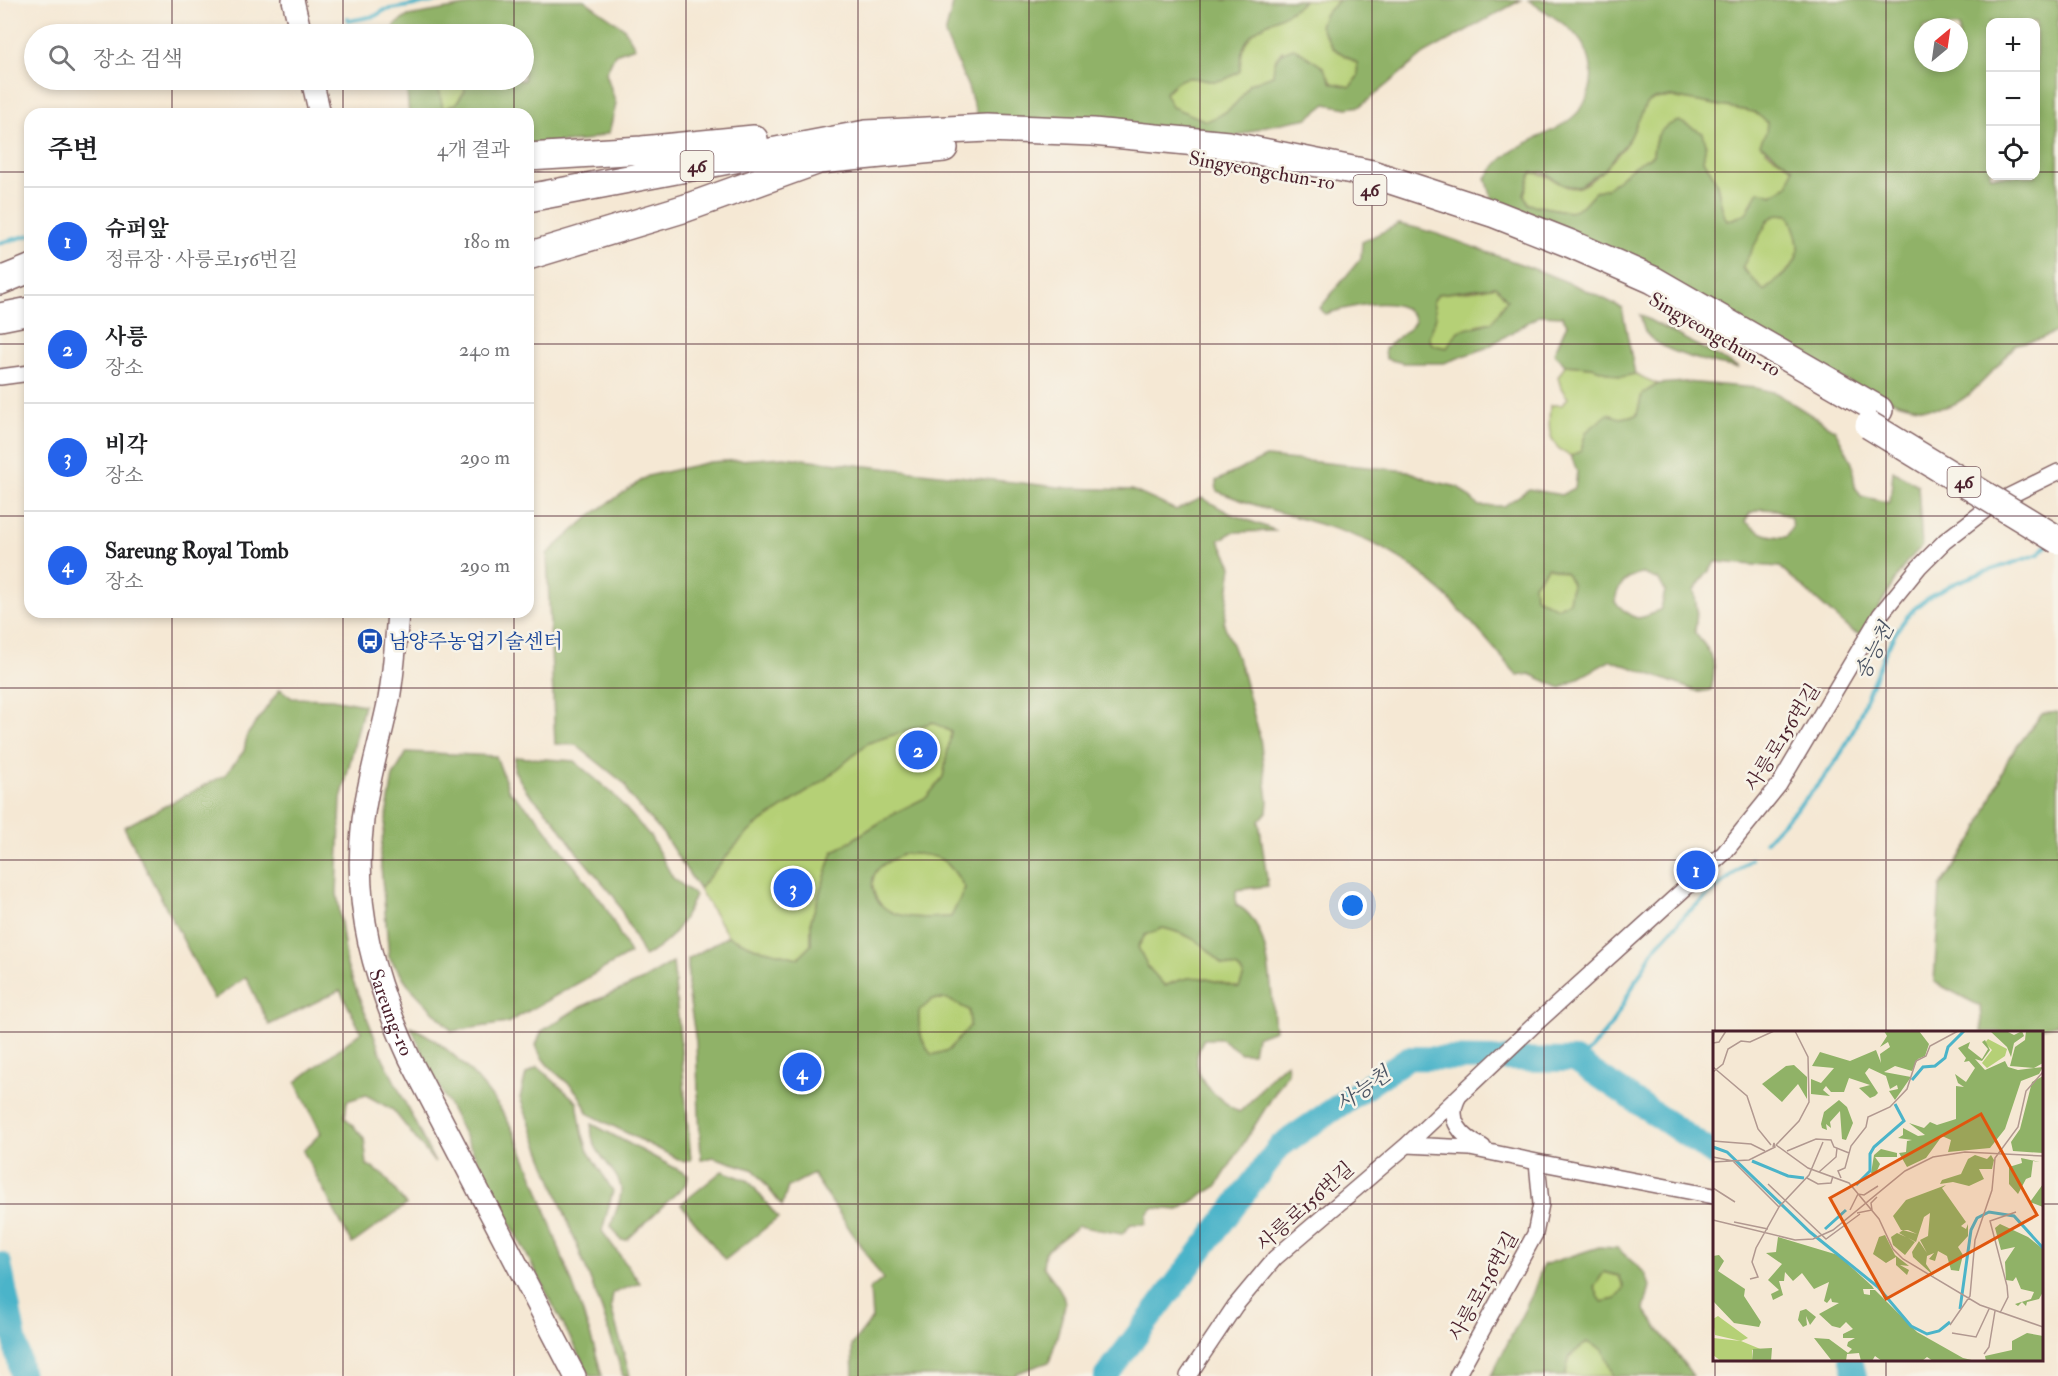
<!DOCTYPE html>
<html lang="ko">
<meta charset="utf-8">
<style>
:root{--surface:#fff;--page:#f2f2f2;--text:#202124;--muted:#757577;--line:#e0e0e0;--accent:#2563eb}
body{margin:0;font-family:"IM FELL Double Pica","Noto Serif KR",serif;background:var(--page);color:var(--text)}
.controls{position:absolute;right:18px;top:18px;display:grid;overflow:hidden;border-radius:12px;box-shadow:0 3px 9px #0003}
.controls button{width:54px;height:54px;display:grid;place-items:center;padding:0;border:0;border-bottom:2px solid var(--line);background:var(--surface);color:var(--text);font:30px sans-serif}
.compass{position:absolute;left:1914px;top:18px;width:54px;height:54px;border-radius:50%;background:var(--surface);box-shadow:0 3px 9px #0003;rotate:29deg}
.you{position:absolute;left:1353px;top:906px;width:21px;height:21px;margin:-15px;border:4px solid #fff;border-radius:50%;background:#1a73e8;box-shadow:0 0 0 9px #1a73e833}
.badge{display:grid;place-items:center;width:39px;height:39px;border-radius:50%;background:var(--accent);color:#fff;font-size:20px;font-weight:700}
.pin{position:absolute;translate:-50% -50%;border:3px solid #fff;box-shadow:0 2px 6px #0006}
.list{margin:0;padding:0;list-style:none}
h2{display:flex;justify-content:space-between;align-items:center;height:78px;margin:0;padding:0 24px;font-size:26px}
h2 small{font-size:20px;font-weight:400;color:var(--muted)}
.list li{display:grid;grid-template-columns:39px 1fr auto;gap:18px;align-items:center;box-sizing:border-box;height:108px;padding:0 24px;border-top:2px solid var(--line)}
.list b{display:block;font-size:22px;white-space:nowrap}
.list p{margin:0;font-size:20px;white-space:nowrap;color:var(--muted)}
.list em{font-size:20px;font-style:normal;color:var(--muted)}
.icon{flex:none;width:33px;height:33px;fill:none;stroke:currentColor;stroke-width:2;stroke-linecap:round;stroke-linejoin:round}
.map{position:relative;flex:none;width:2058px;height:1376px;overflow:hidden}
.search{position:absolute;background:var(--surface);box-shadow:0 3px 9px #0003;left:24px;top:24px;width:510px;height:66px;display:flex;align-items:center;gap:15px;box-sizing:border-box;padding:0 21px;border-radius:33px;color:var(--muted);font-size:22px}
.panel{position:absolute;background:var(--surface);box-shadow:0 3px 9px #0003;left:24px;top:108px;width:510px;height:510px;border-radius:18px}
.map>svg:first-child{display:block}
</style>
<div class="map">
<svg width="2058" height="1376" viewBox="0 0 2058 1376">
<rect width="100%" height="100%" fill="#f7f3e8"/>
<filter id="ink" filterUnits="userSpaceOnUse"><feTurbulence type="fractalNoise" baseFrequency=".0167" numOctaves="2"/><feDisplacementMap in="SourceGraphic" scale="12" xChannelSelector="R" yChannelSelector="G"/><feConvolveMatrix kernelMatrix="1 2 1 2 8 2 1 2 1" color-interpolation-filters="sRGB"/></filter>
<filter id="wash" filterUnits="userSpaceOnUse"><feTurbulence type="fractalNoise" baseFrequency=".008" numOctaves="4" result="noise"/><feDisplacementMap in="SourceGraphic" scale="24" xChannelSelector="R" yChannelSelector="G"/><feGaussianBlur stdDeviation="1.35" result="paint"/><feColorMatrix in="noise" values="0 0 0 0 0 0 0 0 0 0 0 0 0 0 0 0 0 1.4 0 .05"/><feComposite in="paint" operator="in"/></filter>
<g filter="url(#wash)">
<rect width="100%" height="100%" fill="#f5e8d4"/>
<!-- green -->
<path fill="#b5d076" stroke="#807850" stroke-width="1.5" d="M1304,0H1339L1333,48L1357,63L1358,76L1350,87L1332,83L1323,67L1282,51L1274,62V75L1249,84C1239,104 1227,114 1206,121L1172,107L1165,93C1192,64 1194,86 1222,80C1228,79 1234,74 1240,71C1239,19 1279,27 1304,0Z
M437,80H463L465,91L456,104L443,110Z
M1672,97L1754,112L1767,122L1766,151L1793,168L1788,186L1772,195L1753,200L1746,214L1726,221C1716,197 1724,185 1703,161L1706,143L1679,121C1661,127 1654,136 1653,155L1634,166L1609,188L1595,192L1582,206L1570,212L1528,204L1524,194L1531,173C1551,172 1563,192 1579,187C1596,181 1620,153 1630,138C1636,128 1638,113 1646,104C1652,97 1664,98 1672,97Z
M1778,214L1789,215C1807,258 1798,263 1764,291L1742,267L1769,219Z
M1496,286L1507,300L1492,322L1476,325L1447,348L1432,345L1429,337L1436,316L1433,302L1438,294L1477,290Z
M1565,365L1592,367L1621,377L1635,374L1658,384L1642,394L1637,415L1620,418L1586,432L1581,451L1571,456C1547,446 1548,428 1550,405H1562L1568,398L1561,388L1558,377Z
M1548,567L1566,573L1572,584L1569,602L1557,608L1535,597L1534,584Z
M933,722L952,732L943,777L927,797L895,813L833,852L811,920V945L798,958L756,948L728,936L699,889L735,846L755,826L822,782L868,743Z
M904,854C941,853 946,857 965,888L951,917C933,918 901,920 886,909C873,901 867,880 879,868C885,862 896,858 904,854Z
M1163,928C1188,934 1205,943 1221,964L1238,968L1244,975L1239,988C1210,979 1194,971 1165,986L1148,967L1138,947L1145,935Z
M933,999H947L969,1010L970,1026L949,1050L932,1055C920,1041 918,1028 919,1011Z
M1604,1272L1619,1276L1624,1288L1616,1299L1601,1302L1594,1287Z
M1587,1342L1603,1349L1613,1376H1565L1570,1356Z"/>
<!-- forest -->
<path fill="#90b267" stroke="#6d6849" stroke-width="1.5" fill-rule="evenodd" d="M499,0H584L624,28L635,47L615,54L606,73L616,104L609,133L584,141L528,144V114H409L406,80H437L443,109L456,104L465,91L463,80H524V34H393L395,25L408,16Z
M954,0H1304C1279,27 1239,19 1240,71C1235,74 1228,79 1222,80C1194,86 1192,64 1165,93L1172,107L1206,121C1227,114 1239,104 1249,84L1273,75C1274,59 1278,52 1294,48L1323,67L1332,83L1350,87L1358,76L1357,63L1333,48L1320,26L1324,15L1339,0H1521L1424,54L1361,106L1347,108L1326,104L1308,118L1266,126L1235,137L977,116L968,87L945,35Z
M1528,0H2058V331L2040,339L2016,344C2003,360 1971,398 1952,405C1926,415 1890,400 1866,391L1493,202L1486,178C1510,142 1536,143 1568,121C1598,100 1599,57 1573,32C1561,20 1542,10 1528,0ZM1990,22H2036V176H1990ZM1923,27H1959V63H1923ZM1672,97L1754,112L1767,122L1766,132L1760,144L1793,168L1788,186L1772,195L1759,191L1746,214L1727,221C1715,197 1724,185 1703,161L1706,143L1703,133L1679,121C1661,126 1654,136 1653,155L1634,166L1609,187L1595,192L1582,206L1570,212L1528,204L1524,194L1531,173L1543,172L1563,185L1578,187L1604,170L1630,138L1646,104L1654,99ZM1778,214L1789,215C1807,258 1798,264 1764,291L1742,268L1769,219Z
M1399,224C1435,231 1461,243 1495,255C1539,270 1581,286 1622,308L1635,374L1621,377L1592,367L1565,365L1554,353L1567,324L1562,316L1540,315L1486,348L1444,363H1403L1386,359L1385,349C1394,337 1407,335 1415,321C1405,291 1348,307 1325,314L1320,308L1361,258L1362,242ZM1496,286L1507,300L1492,322L1458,331L1447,348L1432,345L1429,337L1436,316L1433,302L1438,294Z
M1640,315L1739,368C1715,364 1662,354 1646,333C1643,328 1642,320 1640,315Z
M1685,382L1756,388L1776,393L1835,430L1852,462L1855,487L1861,496L1890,503L1893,471L1918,485L1922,546L1905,564L1862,635L1851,631L1780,567L1716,562L1694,590L1697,609L1695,633C1713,655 1718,661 1711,690L1699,692L1611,660L1561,688L1530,674L1518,676C1477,629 1433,571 1374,544C1324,521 1268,513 1217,491L1216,481L1266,457L1408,471L1432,481L1458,487L1479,506H1504L1529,489L1561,495L1575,488L1577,471L1571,456L1581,451L1586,432L1608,414L1620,418L1637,415L1642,394L1658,384ZM1761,509L1777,510L1790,517L1793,525L1786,537C1767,537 1759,533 1745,521L1750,513ZM1548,567L1566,573L1572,584L1569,602L1557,608L1535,597L1534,584ZM1641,573L1659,580L1665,591L1661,609C1637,622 1634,621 1615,602C1617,586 1625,577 1641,573Z
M784,457L1068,488L1132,490L1176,510L1202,498L1231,514L1277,531L1233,532L1219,540L1232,566L1224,624L1242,670L1260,738L1268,800L1267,812L1259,821L1268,886L1236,890V905C1272,920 1271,995 1275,1030L1256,1037L1253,1053H1241L1221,1039H1204C1183,1072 1213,1096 1239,1112C1258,1098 1266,1075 1287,1063L1288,1072L1217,1186L1179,1210L1153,1208L1147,1214L1146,1224H1131L1122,1234L1078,1226L1045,1252L1043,1266C1050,1277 1063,1289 1065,1303C1065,1308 1052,1355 1049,1362L1017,1373L1015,1376H853L852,1345L872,1319L870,1289L883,1279L813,1174L788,1187L782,1206L754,1170L713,1157L701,1160L696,1042L688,990V959L728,936L756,948L798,958L811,945V920L833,852L895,813L927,797L943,777L951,732L933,722L868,743L822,782L755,826L735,846L699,889L663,834L629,795L625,784L576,745L555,744L547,554L591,515L648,476L710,462ZM904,854C939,853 947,858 965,888L951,917C934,918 901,920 886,909C873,900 867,880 879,868C885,862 896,858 904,854ZM1163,928C1188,934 1205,943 1221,964L1238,968L1244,975L1239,988C1205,980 1199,970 1165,986L1148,967L1138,947L1145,935ZM933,999H947L969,1010L970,1026L949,1050L932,1055C920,1041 918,1028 919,1011Z
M280,689L292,698L332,699L364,705L341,799L337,893L347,966L382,1056L435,1163L393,1110L366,1095L347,1101L345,1117L364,1138L367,1165L384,1175L406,1205L352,1244L303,1151L321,1133L296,1082L361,1032L340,990L269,1025L246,977L214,999L124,827L225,775L244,751L247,735Z
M2058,712V1024L2018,1032H1982L1980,1006L1934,982L1940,887L1976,834L2009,757L2042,714Z
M407,752L496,756L509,791L536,816L605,906L630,954L507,1023L452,1031L410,987L389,957L380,855L393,776Z
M515,757L574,761L613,794L650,836L673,878L695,895C685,920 670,946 644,956L614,896L578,854L553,818L526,790L514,770Z
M673,962L691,1160L684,1162L587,1113C578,1078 547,1078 536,1045L542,1031L578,1008L643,980Z
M411,1027C446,1041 487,1086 506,1118C527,1155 541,1197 555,1237C572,1283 590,1328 602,1376H590L428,1065Z
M538,1067L577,1102L582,1132L588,1151L613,1191L602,1231L640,1283L613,1293L611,1307L630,1376H623L602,1310L520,1098L526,1074Z
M592,1124L688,1175L687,1183L627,1240H621L611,1226C614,1215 622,1200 621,1189C619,1168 587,1153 592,1124Z
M722,1171L749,1181L778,1218L725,1260L681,1204Z
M1599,1247L1617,1248L1645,1273L1650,1286L1644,1309L1693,1376H1613L1603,1350L1587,1342L1570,1356L1565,1376H1491L1532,1295L1543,1265ZM1604,1272L1619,1276L1624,1288L1616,1299L1602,1302L1594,1287Z"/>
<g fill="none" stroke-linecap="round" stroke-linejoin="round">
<!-- stream -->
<path stroke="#4bb4c9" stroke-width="4" d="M348,18L349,21L375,16L385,10L445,0
M0,243L30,235
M1765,842C1795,809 1832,776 1851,735C1869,698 1884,638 1914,609C1946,579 1999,569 2039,554L2048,544
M1579,1063L1610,1027L1654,949L1686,914L1751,859"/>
<!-- river -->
<path stroke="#4bb4c9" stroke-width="24" d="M0,1264L22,1376
M1851,1360L1855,1376
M1106,1376L1280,1146L1408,1058L1575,1060L1714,1154"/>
</g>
</g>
<g filter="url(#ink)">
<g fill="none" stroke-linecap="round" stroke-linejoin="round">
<defs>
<path id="street" d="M0,377L30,373
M1459,1096C1445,1120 1462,1137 1483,1147
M1407,1145L1470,1148L1537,1162
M1188,1376L1235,1306L1275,1258L1407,1145L1533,1026L1724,853L1779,785L1880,615L1919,567L1945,541L1993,504L2058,472
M1457,1376L1535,1234L1541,1204L1537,1162L1714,1196"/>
<g id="secondary">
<path d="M293,0L301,34"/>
<path d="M312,80L320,114"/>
<path id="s1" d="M398,612C396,641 394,670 389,699C381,739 368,779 363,820C352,907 374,980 410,1059L575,1376"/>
</g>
<path id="highway" d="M528,157L642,150L754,139
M809,161L944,148
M528,198L866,134L988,128L1093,132L1228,145L1372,174L1495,214L1571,244L1653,280L1879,410
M528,256L686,208L819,160
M0,281L30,269
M0,317L30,311"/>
</defs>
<!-- street casing -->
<use href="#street" stroke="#866566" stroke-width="18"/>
<!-- secondary casing -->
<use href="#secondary" stroke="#866566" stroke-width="24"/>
<!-- highway casing -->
<use href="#highway" stroke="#866566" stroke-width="30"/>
<!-- street -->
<use href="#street" stroke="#fff" stroke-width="15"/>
<!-- secondary -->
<use href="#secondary" stroke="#fff" stroke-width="21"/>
<!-- highway -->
<use href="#highway" stroke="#fff" stroke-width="27"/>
<defs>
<path id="highway-bridge" d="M1869,425L2058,540"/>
</defs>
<!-- highway-bridge casing -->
<use href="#highway-bridge" stroke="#866566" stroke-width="30" stroke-linecap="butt"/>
<!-- highway-bridge -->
<use href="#highway-bridge" stroke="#fff" stroke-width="27"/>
</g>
</g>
<!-- grid -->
<path fill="none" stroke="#4a1f2b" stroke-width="1.5" stroke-opacity="0.55" d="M172,0V34M343,0V34M514,0V34M686,0V1376M858,0V1376M1029,0V1376M1200,0V1376M1372,0V1376M1544,0V1376M1715,0V1032M1886,0V1032M172,80V114M343,80V114M514,80V114M0,172H30M528,172H1990M2036,172H2058M0,344H30M528,344H2058M0,516H30M528,516H2058M172,612V1376M343,612V1376M514,612V1376M0,688H2058M0,860H2058M0,1032H2058M0,1204H1714M2042,1204H2058M1715,1360V1376M1886,1360V1376"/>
<!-- icons -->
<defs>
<symbol id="bus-disc" viewBox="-11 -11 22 22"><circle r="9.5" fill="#1a4fb4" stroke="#f7f3e8"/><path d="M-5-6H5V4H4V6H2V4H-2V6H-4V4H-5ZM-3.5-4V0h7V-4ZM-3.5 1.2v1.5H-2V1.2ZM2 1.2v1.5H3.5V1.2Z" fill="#fff"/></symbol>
</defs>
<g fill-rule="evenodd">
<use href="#bus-disc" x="355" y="626" width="30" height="30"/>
</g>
<g text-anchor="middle" stroke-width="5" stroke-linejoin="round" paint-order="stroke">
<!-- shield labels -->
<g fill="#f7f3e8" stroke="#7e5f64" stroke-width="1.5">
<rect x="680.5" y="151" width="33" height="30" rx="4.5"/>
<rect x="1353.5" y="175" width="33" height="30" rx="4.5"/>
<rect x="1947.5" y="467" width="33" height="30" rx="4.5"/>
</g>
<g font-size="18" font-weight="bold" fill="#4a1f2b">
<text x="697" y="172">46</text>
<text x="1370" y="196">46</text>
<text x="1964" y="488">46</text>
</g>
<!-- street labels -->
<g font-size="20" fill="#4a1f2b" stroke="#f7f3e8">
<text transform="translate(1262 170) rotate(10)" y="7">Singyeongchun-ro</text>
<text transform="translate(1715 334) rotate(30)" y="7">Singyeongchun-ro</text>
<text transform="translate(1782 737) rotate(-58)" y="7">사릉로156번길</text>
<text dy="7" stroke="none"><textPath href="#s1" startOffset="408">Sareung-ro</textPath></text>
<text transform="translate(1305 1206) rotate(-42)" y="7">사릉로156번길</text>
<text transform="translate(1483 1286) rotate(-61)" y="7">사릉로136번길</text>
</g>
<!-- transit labels -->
<g font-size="20" fill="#164399" stroke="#f7f3e8" text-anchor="start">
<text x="389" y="648">남양주농업기술센터</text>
</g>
<!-- water labels -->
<g font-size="21" font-style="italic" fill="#4a5362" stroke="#f7f3e8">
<text transform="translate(1874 651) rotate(-63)" y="7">송능천</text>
<text transform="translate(1363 1089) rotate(-35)" y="7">사능천</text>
</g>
</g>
<!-- overview -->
<g transform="translate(1713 1031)">
<rect width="330" height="330" fill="#f5e8d4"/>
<path d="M275,8L294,18L292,25L274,37L269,32L279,19L272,12ZM5,285L35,307L28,310L57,322L39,319V330H8L0,324V307L28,310L2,304L0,288Z" fill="#b5d076"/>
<path d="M171,0H206L216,13L212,25L205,28L199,40L182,35L171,41L198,46L182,69L176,60L185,58L184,54L177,58L173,45L156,37L152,42L165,62L162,65L157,67L146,57L157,54L136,47L131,61H118L113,55L110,59L117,65L98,63V48L108,52L121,37L99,35L107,21L137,30L163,19L168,32L167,23L177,16L175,11L167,16L174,5ZM293,0L301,4L309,0L311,5L301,12L298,26L294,16L277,0ZM313,0H330V32L321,37L297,35L302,16L312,9ZM272,9L277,19L269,30L262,28L272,39L292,30L295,36L305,39L330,36L326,43L308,50L292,98L277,117L235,121L238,109L229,105L213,127L194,136L186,122L193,121L194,110L199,109L185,107L190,104V97L205,105L212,104L196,92L211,97L217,91L224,94L243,88V55L251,56L245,52L242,43L253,51L262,37L256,30L251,31L253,27L245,17L257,11L255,17L269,28L275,18L269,11ZM81,34L94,46V68L85,53L69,71L49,53L73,35ZM330,45V122L300,120L298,111L307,98L319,51ZM126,69L134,76L140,92L133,109L129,108L127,80L117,91L118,97L113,93L114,99L109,97L108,93L111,81ZM168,118L184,122V126H162L167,133L163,142H158L161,124ZM262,124L274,128L278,124L281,129L279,138H266L271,148L256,155L240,151L227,153L229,149L248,143L255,128ZM308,127L327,131L320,130L318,146L313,148L305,163L296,153V136L309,132ZM330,153V176L317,171ZM233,154L229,157L253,191L248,195L253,198L255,193V205L245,216L250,224L246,240L238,239L234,225L225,220L222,230L216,228L221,222L214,225L213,233L221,245L200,226L199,221L206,210L214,222L207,209L215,205L217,182L211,186L203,211L195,207L202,211L192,224L180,214L178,206L184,202L193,206L186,202L190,199L204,203L195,199H188L180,185L193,169ZM287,193L315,206L330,218V261L326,268L314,271L313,275L309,271L305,275L302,273L318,268L321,261L308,258L303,246L300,250L293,249L292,231L302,216L288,219L282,197ZM172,204L182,224L196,235L187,234L196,239L194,244L183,234V226L173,232L160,223L166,206ZM65,206L125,224L159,255L161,258H150L151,263L157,264V259H162L204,301L250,327L263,330H220L214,326L209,330H169L162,325L159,330H148L146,322L134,323L133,330H119L101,307L116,308L135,322L139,318L134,315L135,311L142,307H130V303L140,298L133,291L127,297L119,295L106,283L126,272L119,271L118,267L114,272L111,270L116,251L101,258L89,242L80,250L72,241L71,250H66L70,264L60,269L58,263L66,259L55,249L69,233L53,222L63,221ZM0,219V225L6,224L11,230L5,240L32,258L31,265L48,291L46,296L21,292L0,270ZM93,278L103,286L97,294L93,285L94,294L90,296L85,289L87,280ZM314,302L330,305V330H273L272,325L299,319V310ZM59,317L58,330H39L40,318Z" fill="#90b267"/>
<path fill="none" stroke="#4bb4c9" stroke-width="3" d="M199,49L210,36L222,35L232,27L235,16L251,0M0,116L14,121L97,201L165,256L198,295L214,303L226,300L237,291M39,130L75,145L91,147M143,154L157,140V123L161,116L191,90L182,73M112,198L133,179M247,278L258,199L264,187L276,181L301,185L330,217"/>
<path fill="none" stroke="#b19890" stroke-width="1.5" d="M0,12L6,11L13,0M0,36L34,65L45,98L58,114M0,41L10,33L15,18L28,10L37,11L61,0M0,110L38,113L52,120M63,114L95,137L136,152L166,188L180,218L190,228L267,274L330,296M63,114L86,90L96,71L95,26L82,0M74,120L103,108L118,109L121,116L136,122M0,126L20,130L66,176M0,131L36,129L62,116L61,112L60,116M106,141L123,126L124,117M94,147L105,153L118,152L120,145M128,147L125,140L132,137L138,115L153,96L155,86L177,76L194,58L203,30L213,25L217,15L245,0M55,153L113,208L147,183M0,157L22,171M137,179L145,163L151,164L165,155M144,182L159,179L158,172L164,166M0,189L82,209L100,208L120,199L192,140L220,126L252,121L330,125M21,191L55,198M37,248L45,246L39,231L43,217L66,176L96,144L110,111M287,282L295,266L294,255L277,190L303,181M237,294L257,265L262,209L279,159L282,127L305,96L313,60L330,41M239,302L263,306L276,278M271,323L276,316L282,280"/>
<path fill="#e0560e" fill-opacity="0.15" stroke="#e0560e" stroke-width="3" d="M268,83L324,184L173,268L117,167Z"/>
<rect width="330" height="330" fill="none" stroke="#4a1f2b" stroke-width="3"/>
</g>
</svg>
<div class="controls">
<button>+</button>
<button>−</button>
<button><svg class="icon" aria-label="locate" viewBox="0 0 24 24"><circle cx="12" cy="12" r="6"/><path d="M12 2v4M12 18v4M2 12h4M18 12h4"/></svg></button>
</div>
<svg class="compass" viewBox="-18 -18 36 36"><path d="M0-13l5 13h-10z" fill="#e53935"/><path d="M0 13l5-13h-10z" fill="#757577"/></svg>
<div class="you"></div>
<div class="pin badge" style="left:1696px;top:870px">1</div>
<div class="pin badge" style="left:918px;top:750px">2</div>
<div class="pin badge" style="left:793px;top:888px">3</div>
<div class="pin badge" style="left:802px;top:1072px">4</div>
<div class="search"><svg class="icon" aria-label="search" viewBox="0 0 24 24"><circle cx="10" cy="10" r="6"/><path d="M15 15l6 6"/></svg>장소 검색</div>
<section class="panel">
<h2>주변<small>4개 결과</small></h2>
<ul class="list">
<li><span class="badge">1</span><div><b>슈퍼앞</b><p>정류장 · 사릉로156번길</p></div><em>180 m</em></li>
<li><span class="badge">2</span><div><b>사릉</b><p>장소</p></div><em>240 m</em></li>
<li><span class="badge">3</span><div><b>비각</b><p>장소</p></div><em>290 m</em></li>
<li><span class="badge">4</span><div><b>Sareung Royal Tomb</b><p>장소</p></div><em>290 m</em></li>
</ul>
</section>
</div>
